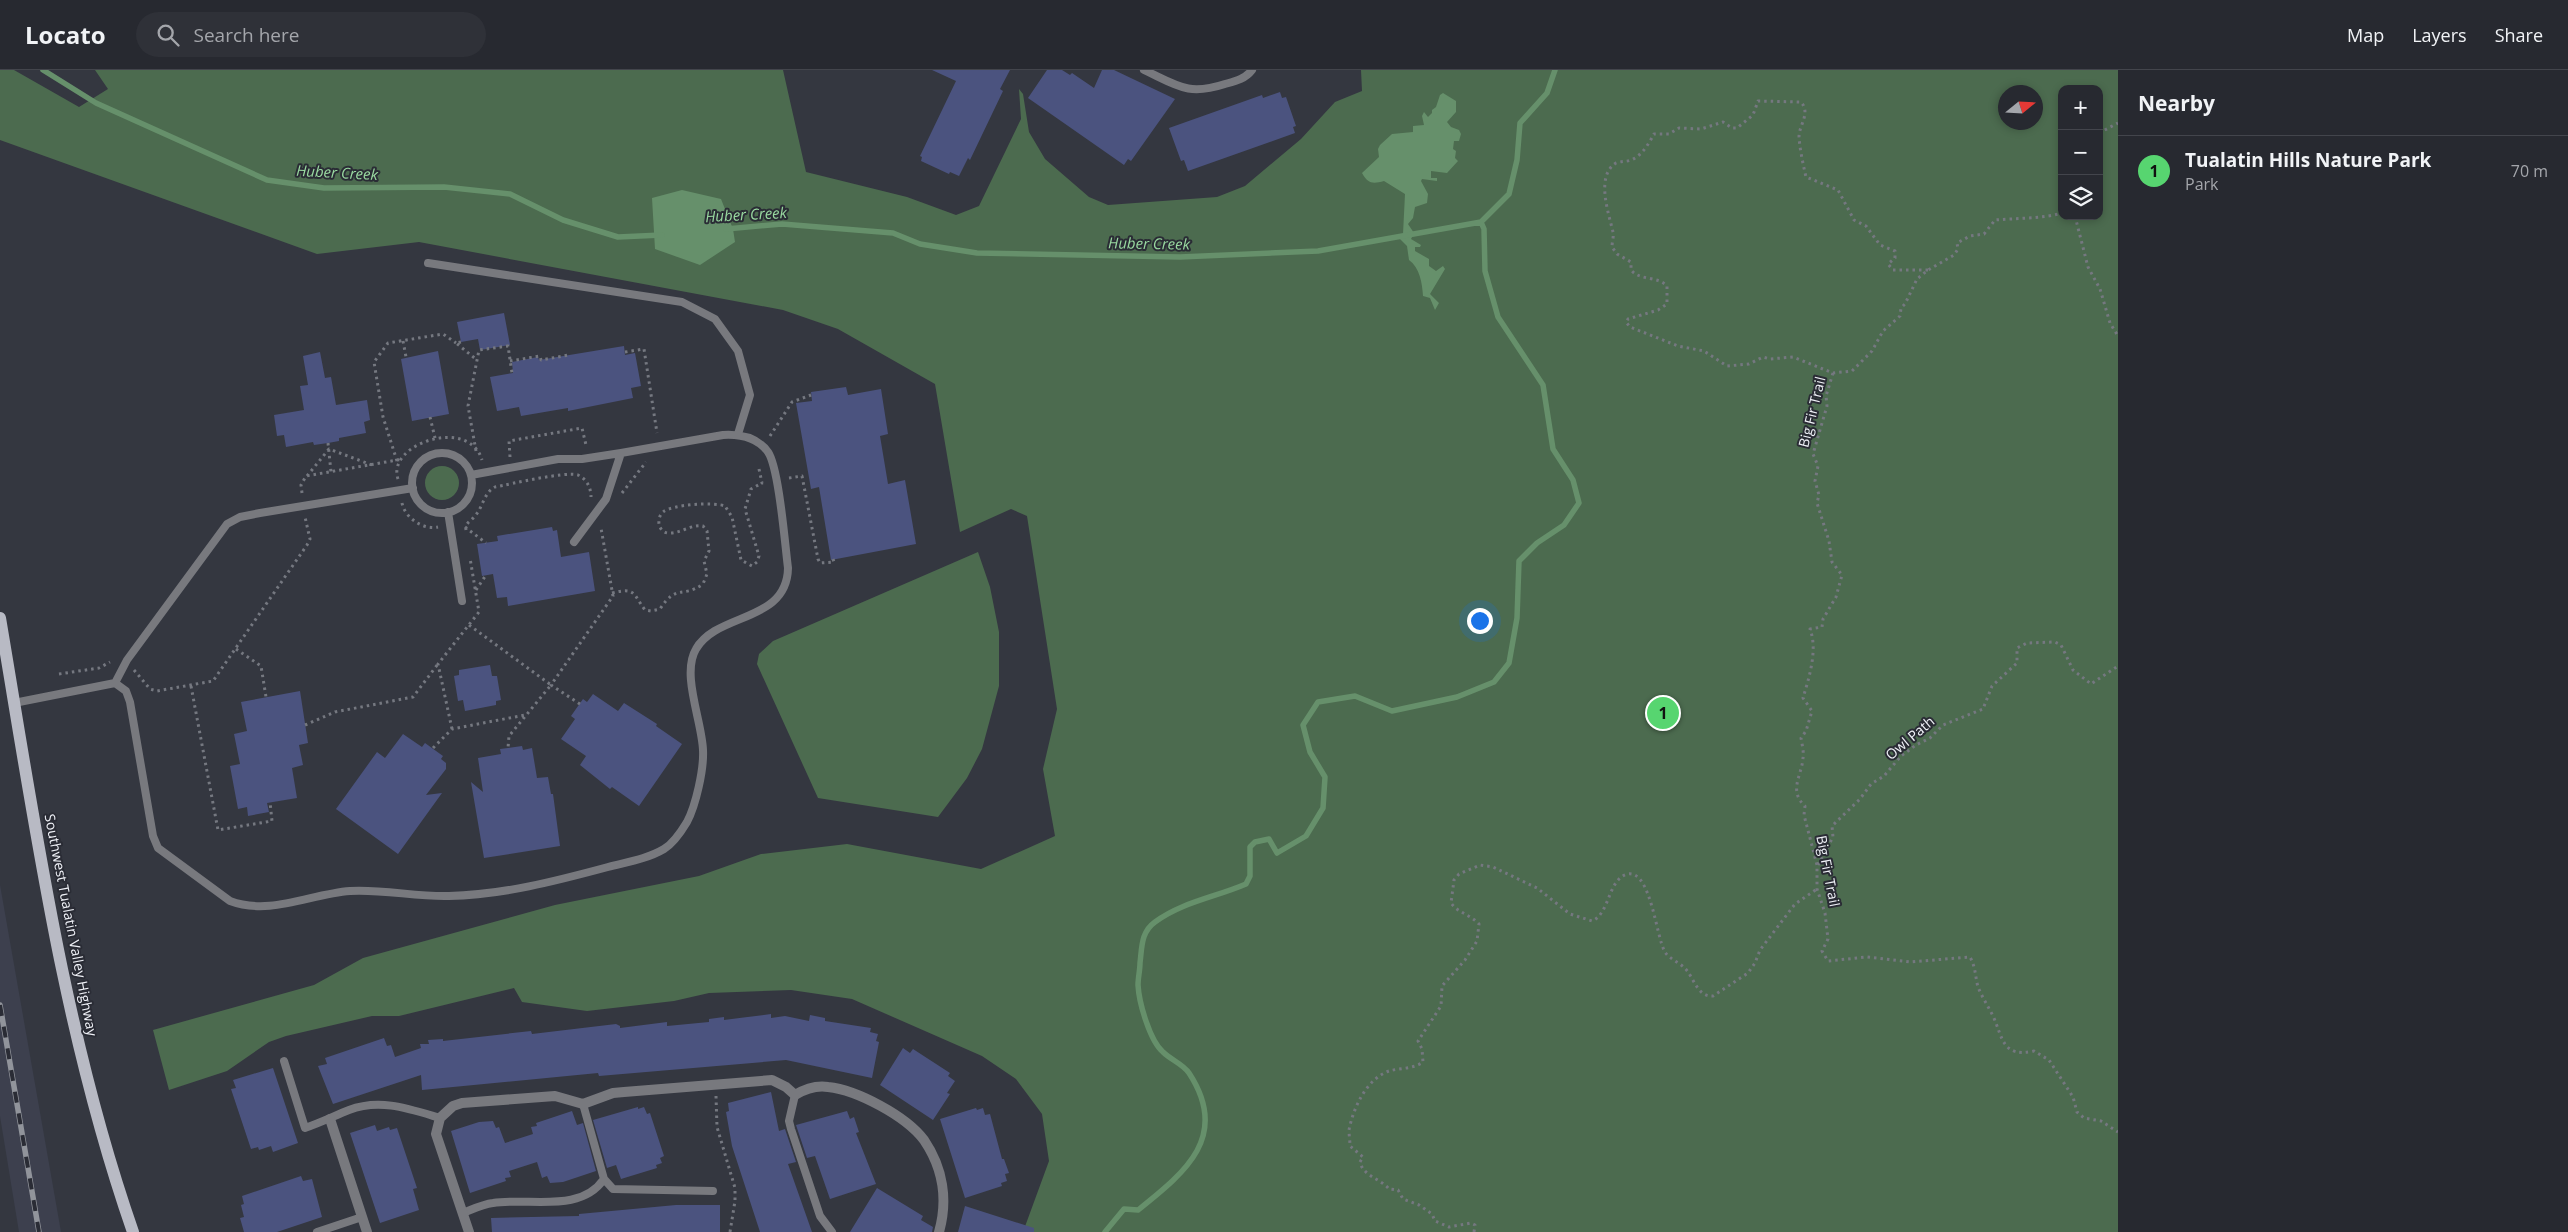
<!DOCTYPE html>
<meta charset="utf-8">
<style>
:root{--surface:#272930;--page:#2f3138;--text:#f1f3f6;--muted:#a4a6ab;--line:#43454c;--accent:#57d570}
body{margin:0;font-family:"Open Sans",sans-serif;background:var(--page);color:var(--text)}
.controls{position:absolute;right:15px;top:15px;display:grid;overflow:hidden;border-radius:10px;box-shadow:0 2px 8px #0003}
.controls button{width:45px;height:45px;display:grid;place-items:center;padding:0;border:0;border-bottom:1px solid var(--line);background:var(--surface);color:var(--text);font:25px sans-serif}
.compass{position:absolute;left:1998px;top:15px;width:45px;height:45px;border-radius:50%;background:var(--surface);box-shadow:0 2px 8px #0003;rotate:72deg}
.you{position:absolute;left:1479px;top:550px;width:18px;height:18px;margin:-12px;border:4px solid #fff;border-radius:50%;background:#1a73e8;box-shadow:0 0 0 8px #1a73e833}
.badge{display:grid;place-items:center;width:32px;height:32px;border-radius:50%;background:var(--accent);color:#111;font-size:16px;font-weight:700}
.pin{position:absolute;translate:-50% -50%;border:2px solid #fff;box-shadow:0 1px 5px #0006}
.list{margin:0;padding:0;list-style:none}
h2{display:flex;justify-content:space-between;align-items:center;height:65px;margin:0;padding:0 20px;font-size:21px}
h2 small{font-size:16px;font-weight:400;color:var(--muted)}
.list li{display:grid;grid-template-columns:32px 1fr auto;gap:15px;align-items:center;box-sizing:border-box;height:70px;padding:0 20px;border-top:1px solid var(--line)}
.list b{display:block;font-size:19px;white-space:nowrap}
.list p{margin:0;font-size:16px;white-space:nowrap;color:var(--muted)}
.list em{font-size:16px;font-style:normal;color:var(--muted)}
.icon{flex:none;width:28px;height:28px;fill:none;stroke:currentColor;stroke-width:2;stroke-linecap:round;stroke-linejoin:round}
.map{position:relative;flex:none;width:2118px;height:1162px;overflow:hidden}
header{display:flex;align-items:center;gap:30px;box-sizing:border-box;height:70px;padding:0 25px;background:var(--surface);border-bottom:1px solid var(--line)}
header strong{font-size:24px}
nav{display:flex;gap:28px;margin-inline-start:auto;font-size:18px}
.search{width:350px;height:45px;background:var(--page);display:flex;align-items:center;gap:12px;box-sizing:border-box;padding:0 18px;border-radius:28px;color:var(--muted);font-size:19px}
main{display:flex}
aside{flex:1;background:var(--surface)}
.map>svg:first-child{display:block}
</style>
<header>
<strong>Locato</strong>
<div class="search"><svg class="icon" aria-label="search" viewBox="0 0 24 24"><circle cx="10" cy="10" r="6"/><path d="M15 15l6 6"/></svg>Search here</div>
<nav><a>Map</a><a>Layers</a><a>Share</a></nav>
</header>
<main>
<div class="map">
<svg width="2118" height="1162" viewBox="0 0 2118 1162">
<rect width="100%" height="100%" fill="#343740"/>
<!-- built -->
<path fill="#3d404e" d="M0,815L61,1162H19L0,1046Z"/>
<!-- green -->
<path fill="#4c6b4f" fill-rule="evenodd" d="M0,0H14L79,37L108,19L95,0H783L806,102L907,127L956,145L979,136L1021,49L1019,19L1023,24L1029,62L1045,89L1089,127L1108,135L1217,127L1245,116L1301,69L1335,32L1362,21L1361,0H2118V1162H1023L1049,1091L1042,1044L1016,1009L982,986L852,929L791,920L709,923L674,931L587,941L522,932L514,918L399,946H372L286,966L269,972L227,1001L169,1020L153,960L314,915L363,888L555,835L699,806L761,784L847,774L981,799L1055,766L1043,699L1057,639L1027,446L1011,439L960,462L935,314L838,259L783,240L419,172L317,184L0,70ZM2062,19H2099V146H2062ZM2006,22H2036V52H2006ZM682,120L655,179V166Z
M425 413a17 17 0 1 1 34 0a17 17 0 1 1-34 0Z
M978,482L990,517L999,562V616L982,679L967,708L938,747L818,728L757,594L759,584L773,571Z"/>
<!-- water -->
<path fill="#66906b" d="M1443,23L1456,31V42L1447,52L1451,57L1459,60L1461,64L1459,71H1454L1453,79L1456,81L1455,88L1458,91L1447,103L1431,101V108H1437V111L1422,109L1421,111L1428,124L1427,133L1415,137L1413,148L1408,154L1414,163L1411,169L1421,175L1420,177H1415V181L1429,189V196L1436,201L1443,196L1445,199L1430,224L1439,233L1435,240L1430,228L1423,226C1422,213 1420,198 1409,190L1407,176L1400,169L1403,164L1405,124L1384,111C1373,114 1368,114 1362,103L1379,87L1378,79L1380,75L1392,64L1413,62V56L1424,55L1422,46L1424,42L1428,47L1432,43V40L1436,37L1440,25Z
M682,120L721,129L733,159L735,172L700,195L655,179L652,128Z"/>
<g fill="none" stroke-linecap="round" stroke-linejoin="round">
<!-- stream -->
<path stroke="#66906b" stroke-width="5.5" d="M43,0L96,33L267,110L324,118L444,117L510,124L563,150L618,167L662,165
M1481,152L1509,124L1517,90L1520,53L1547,23L1555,0
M726,159L782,154L893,163L920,174L977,183L1180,187L1318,181L1481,152
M1105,1162L1124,1139L1138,1140C1184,1103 1231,1067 1189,1003C1183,994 1171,990 1163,982C1150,971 1139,933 1138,915C1138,908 1140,900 1140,893C1142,877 1141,862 1155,852C1182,832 1216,827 1246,814L1250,806V777L1255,772L1269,769L1277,783L1306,766L1323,738L1325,707L1310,682L1303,655L1318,632L1355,626L1392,641L1457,627L1494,612L1509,593L1517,548L1519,491L1537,473L1564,455L1579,433L1573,410L1553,379L1543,315L1498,247L1485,201L1484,159L1481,152"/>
</g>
<!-- building -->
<path fill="#4b537f" d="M932,0H1010L1000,19L1003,21L970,90L968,88L959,106L950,102L949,104L921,91L922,87L920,86L956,11Z
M1047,0H1062L1070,5L1072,3L1094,18L1102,0H1114L1175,29L1131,91L1128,89L1124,95L1028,28Z
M1280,22L1282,28L1286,27L1296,56L1293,57L1295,63L1188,101L1184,90L1181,91L1169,58L1262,25L1263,28Z
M504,243L510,275L480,280L478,269L461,272L457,252Z
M624,276L625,285L635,283L641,316L631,318L633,328L568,341V338L521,346L519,337L497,341L490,307L513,303L512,292L538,287L539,290Z
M438,281L449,344L412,351L401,289Z
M320,282L325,308L331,307L336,335L367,330L370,350L364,352L366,363L339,368V371L328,373L314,375L313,372L286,377L284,365L277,366L274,345L304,340L300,316L308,315L303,286Z
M846,317L848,325L881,319L888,364L880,366L888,414L905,410L916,474L831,490L819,417L811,419L796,333L812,331L811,322Z
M552,457L553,461L557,460L561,487L589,482L595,521L508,536L507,527L497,528L493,504L482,506L477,474L498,471L497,466Z
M490,595L492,606H497L501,630L496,631V635L465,641L463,630L458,631L454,606L459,605V600Z
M300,621L308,673L299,675L303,695L292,698L297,728L267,733L269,742L248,746L247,737L238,739L230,696L240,694L234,664L247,661L241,632Z
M593,624L618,641L624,633L657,654L656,656L682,674L639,736L612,717L610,719L580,695L586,686L561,669L575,649L571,646L583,629L587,632Z
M403,664L422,677L425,673L443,686L441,689L446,693V699L426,725L442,723L398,784L336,739L377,682L385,688Z
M522,676L523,680L532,678L537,708L548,707L551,724H553L560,776L484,788L471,712L483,722L478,688L501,684L500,679Z
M771,944V948L785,946L809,951L810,945L825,948V951L871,958L870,962L878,964L876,971L879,972L872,1008L786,990L599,1006L598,1003L422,1020L421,1005L333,1034L318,996L327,994L325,988L384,968L387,976L391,975L395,987L421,978L420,974H429L428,970L443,969V971L531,961L532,964L616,954L620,956V958L667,952V956L709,952V949L724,947V950Z
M903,978L910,983L913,979L950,1003L948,1006L955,1011L947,1023L950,1024L933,1050L880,1015Z
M273,998L298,1073L273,1082L271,1076L259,1080L258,1077L251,1079L231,1019L236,1018L233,1010Z
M771,1022L779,1061L785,1059L796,1092L788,1094L812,1162H760L732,1076L726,1042L729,1041L728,1033Z
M638,1037V1039L644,1037L647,1044L650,1043L664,1086L660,1088L662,1093L656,1095L657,1098L621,1109L616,1095L607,1098L593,1050Z
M976,1038L977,1040L983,1038L985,1045L990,1044L1002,1089H1004L1009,1103L1005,1104L1007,1111L1001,1113L1002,1116L965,1128L940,1049Z
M572,1041L577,1055L583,1053L596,1101L563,1112L550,1113L547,1106L542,1108L537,1092L509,1101L511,1107L505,1108L506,1111L470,1123L451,1061L479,1052L493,1051L496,1058L499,1057L505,1073L533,1064L531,1057L537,1056L536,1053Z
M847,1041L850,1049L854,1047L859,1062L856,1063L876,1114L830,1129L815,1086L807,1088L796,1055Z
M375,1055L377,1061L389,1057L390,1060L397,1058L417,1118L413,1119L419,1140L380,1153L350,1063Z
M301,1106L303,1111L312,1109L322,1147L277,1162H244L240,1148L244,1147L241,1135L244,1134L242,1126Z
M877,1118L923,1146L921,1150L933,1157L932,1162H850Z
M676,1135H720V1162H492L491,1148L579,1146V1144Z
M965,1136L1034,1158V1162H958Z"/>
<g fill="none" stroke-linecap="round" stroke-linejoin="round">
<!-- path -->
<path stroke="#757880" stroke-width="3" stroke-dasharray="2.5 4" stroke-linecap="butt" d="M2099,63L2118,53
M2075,146L2088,197L2100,219L2110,253L2118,266
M1928,200H1893L1888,194L1895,188V181L1880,175L1866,156L1854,150L1838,120L1806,107C1803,94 1800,80 1799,67C1799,55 1811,43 1801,32L1758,31L1753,45L1737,58H1732L1723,52L1701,59L1679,58L1669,64H1654C1649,73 1642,86 1631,90C1626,92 1621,91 1616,93C1595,106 1609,144 1613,162C1614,166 1612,172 1612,177L1617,184L1631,192V200C1640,211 1658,206 1667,216V234L1658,240L1628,249L1626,252L1630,257L1678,276L1704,281L1727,296L1749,294L1763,287L1770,289L1793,287L1833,303L1852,301L1872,281L1883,261L1900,246L1901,238L1905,234L1917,209L1928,200L1954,185L1958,179L1957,173L1970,166L1984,164L1995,150C2016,148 2042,149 2062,143
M403,271L406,287
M461,272L456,273L477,290
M625,282L644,279L657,363
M510,291L540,286L541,290L569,285
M1833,303L1826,326L1827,336L1813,384L1818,396L1815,411L1819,425L1817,433L1829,471L1832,492L1842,505L1836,527L1823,549L1822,557L1810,559C1818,580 1809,608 1803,628L1812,641L1806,661L1801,668C1802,674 1804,682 1803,688C1802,705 1788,721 1805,736L1804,745L1817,795V819L1825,843L1828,869L1822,881L1828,891L1867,887L1910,892L1970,887C1976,898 1975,906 1978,917C1982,927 1988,936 1993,946C2003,968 2002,988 2034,981L2049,990L2073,1027L2077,1042L2084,1048L2101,1051L2118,1062
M430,347L435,368
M770,366L792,332L811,325
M328,373L331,402
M476,381L468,336L479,280L508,276L512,303
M510,387L509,371L582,358L586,375
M397,391L383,347L374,292L388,273L443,264L456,273
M759,399L762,413H765
M307,406L329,379L372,395
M789,408L802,406L818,489L820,493L834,492L833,489
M398,409C386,374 469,346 482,390
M302,423L301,415L306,406L403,389
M622,423L646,392
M402,433C405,448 423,460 438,457
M465,457L486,473
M466,460C465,453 470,452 474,447C483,438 484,422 495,417C511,414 566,401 578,405C587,409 591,418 591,427
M476,520L486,505
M612,523C636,517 633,524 645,540L651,541L660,539C677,513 682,529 703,514L707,504L704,491L709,481L707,461L703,456C691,454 680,464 668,463C658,462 656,448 663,442C673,434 715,432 725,436L732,447L741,490L752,496L757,492L759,486L745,439L751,419L762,413
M469,555L551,615L509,666L508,678
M236,579L261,596L266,627
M134,600L150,619L157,621L213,611L307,475L310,469L305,447
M59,604L99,598L110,592
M191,616L218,760L272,751L270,732
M580,634L551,615L613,526L601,458
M305,655L335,642L413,627L438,594
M452,659L438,594L479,542L470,488
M433,678L452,659L525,645
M1818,795L1833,767L1832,756L1860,729L1871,714L1884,706L1901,686L1916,675L1930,668L1943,655L1983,639L1992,616L2017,593V578L2027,573L2055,572L2061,575L2073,600L2091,614L2118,596
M716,1026L717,1057L735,1118V1131L730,1162
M1474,1162L1475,1155L1471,1153L1449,1157L1435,1151L1432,1144L1419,1135L1403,1129L1398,1120L1389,1119C1381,1109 1363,1106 1360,1092L1363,1087L1350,1076C1350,1071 1349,1065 1349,1060C1353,1039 1366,1009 1389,1001C1399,998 1414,999 1423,992L1422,979L1418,971L1441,936L1442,916L1465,890L1477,871L1479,854C1471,845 1458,843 1451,833L1454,810L1459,804L1480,795L1493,797L1537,818L1570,844L1592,851C1610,844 1608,808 1628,804C1651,800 1656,867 1665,882C1670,890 1682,893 1688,902C1695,912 1699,927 1713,926L1748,903L1755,893L1760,880L1795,834L1817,819"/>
<!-- service -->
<path stroke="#78797e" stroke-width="8" d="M1144,0C1178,16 1188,26 1225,14C1236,11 1245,9 1252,0
M428,193L682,232L715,249L738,281L750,325L738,364
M412 413a30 30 0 1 1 60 0a30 30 0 1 1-60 0Z
M448,442L462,531
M574,472L606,429L621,383
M115,613L127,590L227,454L240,447L260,443L413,418
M14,633L115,613L126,621L130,632L153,766L158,778L230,831C270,846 310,824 350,821C383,819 416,827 449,826C502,825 556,811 608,797C627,792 647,789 664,779C674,773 681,762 687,752C696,735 704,699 703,680C702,651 681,604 696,579C717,542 787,553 788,498C785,475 779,398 768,382C757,367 740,364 723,365L621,383L582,389H558L471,405
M284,991L305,1058C320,1053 334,1046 349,1040C380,1028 410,1039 440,1048
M795,1025L789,1051L791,1059L820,1146L832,1162
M583,1034L604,1109L613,1119L713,1121
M463,1143C473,1139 483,1134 493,1133C529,1127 580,1144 604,1109
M317,1162L362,1147"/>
<!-- minor -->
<path stroke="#78797e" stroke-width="10" d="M330,1049L367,1162
M469,1162L436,1064L440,1048L453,1036L462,1033L555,1026L583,1034L613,1023L624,1022L772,1010L786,1017L795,1025C805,1019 815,1015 828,1017C857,1020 906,1046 924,1070C943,1098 948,1130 939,1162"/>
<!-- primary -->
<path stroke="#b8bac4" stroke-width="12" d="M0,548C35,755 64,964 133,1162"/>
<defs>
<path id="rail" d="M0,935L39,1162"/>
</defs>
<!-- rail casing -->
<use href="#rail" stroke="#91949b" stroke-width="5.5"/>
<!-- rail -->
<use href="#rail" stroke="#2a2c35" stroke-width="4" stroke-dasharray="11" stroke-linecap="butt"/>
</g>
<g text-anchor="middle" stroke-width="4" stroke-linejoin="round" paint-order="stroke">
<!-- street labels -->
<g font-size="14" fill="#f0f2f8" stroke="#2a2c35">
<text transform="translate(1812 342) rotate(-76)" y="5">Big Fir Trail</text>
<text transform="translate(1910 668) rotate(-40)" y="5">Owl Path</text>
<text transform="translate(1828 801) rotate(79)" y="5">Big Fir Trail</text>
<text transform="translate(71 855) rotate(79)" y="5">Southwest Tualatin Valley Highway</text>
</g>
<!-- water labels -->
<g font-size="15" font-style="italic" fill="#99d9a0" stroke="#2a2c35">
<text transform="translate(337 103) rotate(3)" y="5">Huber Creek</text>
<text transform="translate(746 145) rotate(-3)" y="5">Huber Creek</text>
<text transform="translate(1149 174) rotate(1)" y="5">Huber Creek</text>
</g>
</g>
</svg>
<div class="controls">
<button>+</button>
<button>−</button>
<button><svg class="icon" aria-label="layers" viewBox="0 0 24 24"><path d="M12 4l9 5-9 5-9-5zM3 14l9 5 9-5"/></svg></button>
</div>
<svg class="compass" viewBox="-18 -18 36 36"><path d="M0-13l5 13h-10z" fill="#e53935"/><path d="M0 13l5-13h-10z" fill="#a4a6ab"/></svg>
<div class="you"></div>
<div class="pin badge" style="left:1663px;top:643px">1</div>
</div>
<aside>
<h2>Nearby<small></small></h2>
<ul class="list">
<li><span class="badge">1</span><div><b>Tualatin Hills Nature Park</b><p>Park</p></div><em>70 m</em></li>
</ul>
</aside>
</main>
